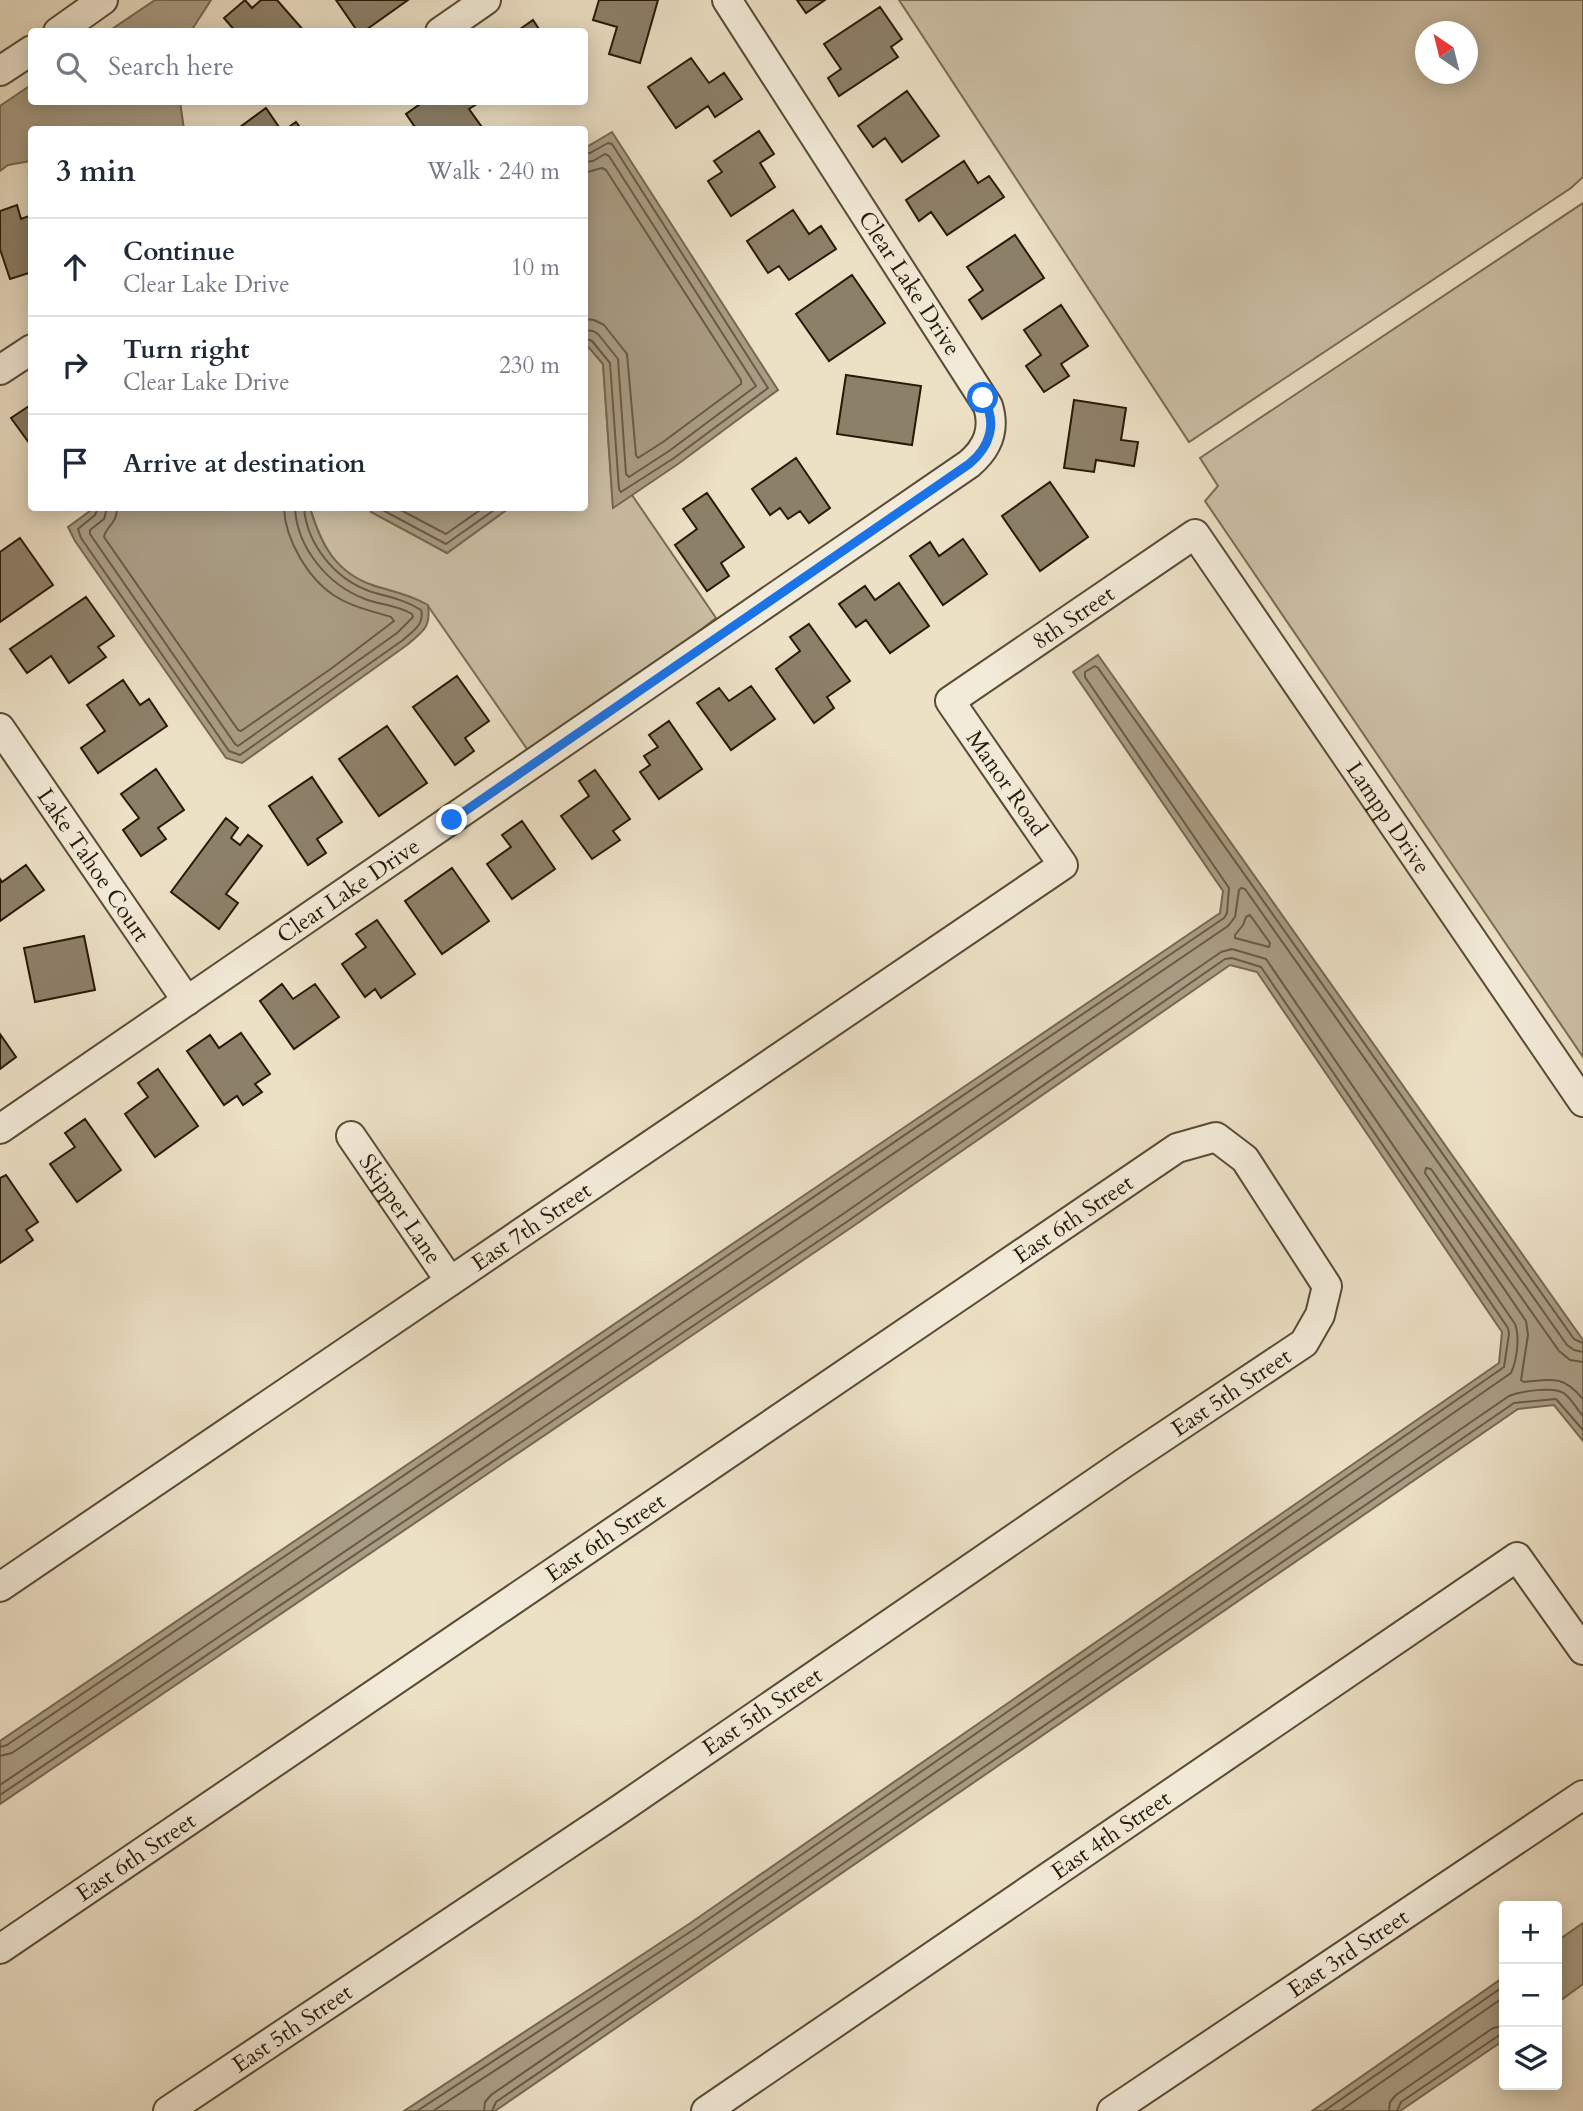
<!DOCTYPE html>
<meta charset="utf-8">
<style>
:root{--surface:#fff;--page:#f6f6f7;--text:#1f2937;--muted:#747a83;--line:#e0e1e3}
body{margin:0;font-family:Cardo,serif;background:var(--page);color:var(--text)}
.controls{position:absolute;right:21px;bottom:21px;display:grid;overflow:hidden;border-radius:7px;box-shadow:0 4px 18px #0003}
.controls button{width:63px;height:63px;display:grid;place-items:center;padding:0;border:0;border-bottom:2px solid var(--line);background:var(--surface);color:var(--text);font:35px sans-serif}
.compass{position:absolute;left:1415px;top:21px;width:63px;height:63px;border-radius:50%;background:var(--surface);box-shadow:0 4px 18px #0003;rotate:325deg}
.stop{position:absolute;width:21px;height:21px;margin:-16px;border:5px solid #1a73e8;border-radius:50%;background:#fff}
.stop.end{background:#1a73e8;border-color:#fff;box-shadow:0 2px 7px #0008}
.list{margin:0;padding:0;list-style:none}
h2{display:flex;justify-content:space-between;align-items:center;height:91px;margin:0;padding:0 28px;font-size:30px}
h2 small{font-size:23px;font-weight:400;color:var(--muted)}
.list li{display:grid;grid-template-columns:46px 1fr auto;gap:21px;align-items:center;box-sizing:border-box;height:98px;padding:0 28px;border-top:2px solid var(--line)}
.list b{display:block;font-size:26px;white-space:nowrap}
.list p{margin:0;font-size:23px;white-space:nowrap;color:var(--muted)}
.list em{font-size:23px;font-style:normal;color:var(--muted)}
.icon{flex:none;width:38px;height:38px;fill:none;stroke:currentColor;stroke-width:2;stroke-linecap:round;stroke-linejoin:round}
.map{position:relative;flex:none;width:1583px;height:2111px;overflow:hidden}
.search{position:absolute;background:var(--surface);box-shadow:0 4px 18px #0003;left:28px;top:28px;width:560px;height:77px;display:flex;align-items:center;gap:18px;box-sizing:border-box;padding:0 24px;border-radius:7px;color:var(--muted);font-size:26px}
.panel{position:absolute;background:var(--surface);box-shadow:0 4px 18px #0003;left:28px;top:126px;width:560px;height:385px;border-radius:7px}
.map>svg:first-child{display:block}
</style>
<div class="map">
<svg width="1583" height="2111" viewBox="0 0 1583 2111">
<rect width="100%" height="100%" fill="#ece0c5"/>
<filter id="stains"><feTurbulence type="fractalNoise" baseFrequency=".00286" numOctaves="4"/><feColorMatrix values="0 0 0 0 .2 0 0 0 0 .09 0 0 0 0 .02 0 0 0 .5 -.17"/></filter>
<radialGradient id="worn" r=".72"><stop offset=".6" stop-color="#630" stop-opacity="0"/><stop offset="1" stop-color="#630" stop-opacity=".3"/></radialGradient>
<!-- green -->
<path fill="#cbbea4" stroke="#796c54" stroke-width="2" fill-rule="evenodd" d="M899,0H1583V177L1571,188L1189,442ZM1426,32H1468V74H1426Z
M1583,203V1057L1205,501L1218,486L1200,458Z
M585,342L603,364L613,507L632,495L716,618L534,759L428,606C409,594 393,592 372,585C334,572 321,543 310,508H373L371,511L447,553L509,508H584Z"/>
<!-- water -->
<path fill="#a99c84" stroke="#756851" stroke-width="2" d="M155,0H211L191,31H109Z
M31,85L32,102H180L184,129L32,130L31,161L8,165L0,171V106Z
M612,132L778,390L678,464L613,508L603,364L584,342L585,148Z
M94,508H310C320,543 335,572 372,585C393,592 409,594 428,605C431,628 423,631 407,645L242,763L226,758L75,541L68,527Z
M373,508H509L447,553L371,512Z
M1098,655L1583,1340V1441L1554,1405L1518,1409L495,2111H404L689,1924L1499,1363L1502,1332L1257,972L1230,965L852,1227L0,1804V1741L1220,913L1223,891L1073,672Z
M1583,1923V1984L1557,2003V1941Z
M1504,1977V2040L1400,2111H1312Z"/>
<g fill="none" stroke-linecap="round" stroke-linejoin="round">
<!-- shore -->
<path stroke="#685a44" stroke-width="2" d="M584,154L590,153L608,143L612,144L768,388L674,458L621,492L619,489L610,363L592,341L584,338
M584,162L593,161L605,154L609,156L756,386L669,451L629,477L626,474L618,359L598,334L593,331L584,330
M584,173L602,168L606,170L741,380V384L663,442L638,458L636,455L627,354L604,325L594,320L584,319
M98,508L95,515L78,529L81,538L229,751L240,755L403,640C413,631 425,624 421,610C404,599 387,597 369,591C334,578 307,544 304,508
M107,508L104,519L90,530V534L235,744L238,746L397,633L413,617L412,614C397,605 380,605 365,599C328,585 297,548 295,508
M117,508C117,524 106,526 104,537L238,730L241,731L332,668L394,621L391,617C372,611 352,607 335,596C308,579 285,539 284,508
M379,508L446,544L497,508
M397,508L446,534L483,508
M1250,915L1270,943L1269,947L1235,938V935L1243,925L1246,917Z
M1583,1362L1570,1360L1559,1351L1431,1169L1426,1168L1425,1173L1526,1321L1528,1335L1521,1380L1524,1382C1553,1379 1563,1375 1583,1399
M0,1747L7,1745L1224,918L1227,913L1229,888L1085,677V672L1095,666L1098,668L1574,1339L1583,1343
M0,1756L12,1753L1228,926L1235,917L1239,890L1241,888L1245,889L1567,1345L1574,1350L1583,1352
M0,1785L843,1214L1221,952L1232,949L1266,959L1515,1324C1520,1337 1517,1360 1511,1373L698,1937L433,2111
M0,1795L848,1221L1225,959L1232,958L1261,967L1508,1328L1509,1334L1504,1367L693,1930L417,2111
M484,2111L485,2102L491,2095L1509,1396C1520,1391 1555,1386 1565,1394C1572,1400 1577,1409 1583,1416
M492,2111L496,2102L1514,1403L1556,1399L1583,1430
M1324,2111L1504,1986
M1340,2111L1504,1997
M1389,2111L1390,2102L1396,2095L1493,2028L1504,2026
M1397,2111L1401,2102L1498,2036L1504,2035"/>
</g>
<!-- building -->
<path fill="#8d8069" stroke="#271905" stroke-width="2" d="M245,0L252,8L261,0H277L305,32H236L224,18Z
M336,0H408L363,32H358Z
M599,0H658L640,63L609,54L617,27L593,20Z
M797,0H825L806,13Z
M880,7L902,39L891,47L898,57L839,96L828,78L841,69L824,44Z
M533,20L541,32H516Z
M691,58L709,83L724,73L742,99L715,117L708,106L676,128L648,87Z
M907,91L939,136L902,162L885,138L873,147L858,126Z
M423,102H480L469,109L484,130H417L406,114Z
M266,108L281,130H236Z
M296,122L302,130H285Z
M759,131L774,154L760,163L775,187L731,216L708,181L722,172L714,161Z
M964,161L978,183L989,176L1004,197L947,235L931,212L919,221L906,200Z
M17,205L21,219L32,215V272L10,279L0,249V211Z
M793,210L809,234L821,226L836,249L789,280L779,266L768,273L747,241Z
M1015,235L1044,278L982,319L969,300L983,290L967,267Z
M852,275L885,323L829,361L796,314Z
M1061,305L1088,346L1061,364L1069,376L1044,392L1026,366L1041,355L1024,330Z
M846,375L921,386L912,445L837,434Z
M1074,400L1126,408L1121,440L1138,442L1134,466L1096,460L1094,472L1064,468Z
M32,404V447L11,418Z
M796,458L830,508L809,523L800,511L788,519L780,508L770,515L752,489Z
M1050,482L1088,537L1040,571L1002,516Z
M707,493L744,547L721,563L729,576L707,591L675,545L697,529L683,509Z
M20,538L53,585L0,622V552Z
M963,539L987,574L943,605L910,556L930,542L939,556Z
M899,583L929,626L890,653L866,620L856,627L839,604L865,586L875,600Z
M86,597L114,636L98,647L106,657L69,683L51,656L27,673L10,649Z
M809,624L850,681L827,697L834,708L814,723L776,669L800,651L790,637Z
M457,676L489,721L465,738L474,751L455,765L413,707Z
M123,680L140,705L149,699L167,726L98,773L81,748L105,731L87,705Z
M751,686L775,719L731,750L697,703L719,688L729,701Z
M669,721L702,769L659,799L640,772L650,765L644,756L658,747L649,735Z
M387,726L427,783L379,816L339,759Z
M156,769L184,810L158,828L166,839L141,856L123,830L139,818L121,794Z
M595,770L630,819L613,831L620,840L592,859L561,816L589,796L579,781Z
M312,777L342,822L317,839L326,853L308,865L269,806Z
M226,818L238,828L231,838L240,845L248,835L262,846L226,894L238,903L219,929L171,892Z
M522,821L555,869L512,899L487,864L511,847L502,835Z
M26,865L44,890L0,921V879L2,882Z
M452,868L489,921L442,954L405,901Z
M377,920L415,974L381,998L375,989L365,997L342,964L366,947L356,934Z
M84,936L95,990L35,1002L24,948Z
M282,984L293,999L315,984L339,1017L294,1049L260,1001Z
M241,1033L270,1074L255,1084L262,1092L243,1105L237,1096L224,1105L187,1051L210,1035L219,1048Z
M0,1034L16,1057L0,1069Z
M158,1069L198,1126L155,1157L125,1114L148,1097L138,1083Z
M85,1119L121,1170L77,1202L50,1164L75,1147L65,1133Z
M6,1175L38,1222L26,1230L33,1240L0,1263V1178Z"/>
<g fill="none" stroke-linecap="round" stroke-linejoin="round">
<defs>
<g id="minor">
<path d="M58,32L103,0"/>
<path d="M440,32L486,0"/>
<path d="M0,71L32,50"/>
<path d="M0,370L32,349"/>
<path id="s1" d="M0,728L187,1001"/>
<path id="s2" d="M0,1129L969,464C988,448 995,429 988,406L727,0"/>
<path id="s3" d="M351,1136L450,1281"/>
<path id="s4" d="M0,1587L1063,865L950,701L1195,534L1583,1102"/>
<path id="s5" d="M0,1949L1177,1148L1216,1137L1245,1159L1327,1286L1320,1315L1304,1343L1124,1463L616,1812L168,2111"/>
<path id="s6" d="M706,2111L1517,1557L1583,1650"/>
<path id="s7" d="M1112,2111L1583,1795"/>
</g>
</defs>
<!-- minor casing -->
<use href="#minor" stroke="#584b35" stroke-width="32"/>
<!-- minor -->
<use href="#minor" stroke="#f3ebd9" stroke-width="28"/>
</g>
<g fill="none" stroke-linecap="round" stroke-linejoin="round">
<!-- route -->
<path stroke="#1a73e8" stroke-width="9" d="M452,820L969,464C990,447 998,423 983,398"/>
</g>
<g text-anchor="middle" stroke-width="5" stroke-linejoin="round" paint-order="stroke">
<!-- street labels -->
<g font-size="23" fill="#271905" stroke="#f3ebd9">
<text transform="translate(910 283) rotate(57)" y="8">Clear Lake Drive</text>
<text dy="8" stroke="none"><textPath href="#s4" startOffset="1633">8th Street</textPath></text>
<text transform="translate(1007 783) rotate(55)" y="8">Manor Road</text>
<text dy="8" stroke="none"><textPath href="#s4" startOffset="2124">Lampp Drive</textPath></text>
<text dy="8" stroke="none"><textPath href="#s1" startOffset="166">Lake Tahoe Court</textPath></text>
<text dy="8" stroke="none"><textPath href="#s2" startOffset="422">Clear Lake Drive</textPath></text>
<text dy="8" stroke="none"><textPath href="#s3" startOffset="88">Skipper Lane</textPath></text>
<text dy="8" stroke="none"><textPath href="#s5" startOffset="1298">East 6th Street</textPath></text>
<text dy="8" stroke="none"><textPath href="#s4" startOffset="642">East 7th Street</textPath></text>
<text transform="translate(1231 1392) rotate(-34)" y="8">East 5th Street</text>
<text dy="8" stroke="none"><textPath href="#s5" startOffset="732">East 6th Street</textPath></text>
<text transform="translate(762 1711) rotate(-34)" y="8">East 5th Street</text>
<text dy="8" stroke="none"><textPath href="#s6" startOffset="490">East 4th Street</textPath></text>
<text dy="8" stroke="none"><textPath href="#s5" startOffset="164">East 6th Street</textPath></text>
<text dy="8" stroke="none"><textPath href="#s7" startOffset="284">East 3rd Street</textPath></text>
<text transform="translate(292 2028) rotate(-34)" y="8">East 5th Street</text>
</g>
</g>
<rect width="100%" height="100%" filter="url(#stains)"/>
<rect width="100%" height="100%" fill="url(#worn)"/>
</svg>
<div class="controls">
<button>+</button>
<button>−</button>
<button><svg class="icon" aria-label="layers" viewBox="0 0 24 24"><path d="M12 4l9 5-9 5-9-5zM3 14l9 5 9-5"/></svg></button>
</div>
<svg class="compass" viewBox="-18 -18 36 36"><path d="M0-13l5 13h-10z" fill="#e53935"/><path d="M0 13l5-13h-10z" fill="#747a83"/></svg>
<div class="stop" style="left:983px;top:398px"></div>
<div class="stop end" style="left:452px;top:820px"></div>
<div class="search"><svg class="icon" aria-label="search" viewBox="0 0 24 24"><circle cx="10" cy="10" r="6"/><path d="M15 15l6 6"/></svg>Search here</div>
<section class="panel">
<h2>3 min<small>Walk · 240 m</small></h2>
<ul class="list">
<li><svg class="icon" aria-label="ahead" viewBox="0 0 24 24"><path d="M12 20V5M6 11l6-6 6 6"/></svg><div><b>Continue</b><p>Clear Lake Drive</p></div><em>10 m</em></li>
<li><svg class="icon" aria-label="right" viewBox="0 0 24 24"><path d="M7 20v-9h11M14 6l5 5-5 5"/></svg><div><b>Turn right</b><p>Clear Lake Drive</p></div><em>230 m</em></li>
<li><svg class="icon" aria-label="arrive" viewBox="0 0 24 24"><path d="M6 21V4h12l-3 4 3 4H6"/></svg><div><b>Arrive at destination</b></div></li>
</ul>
</section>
</div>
